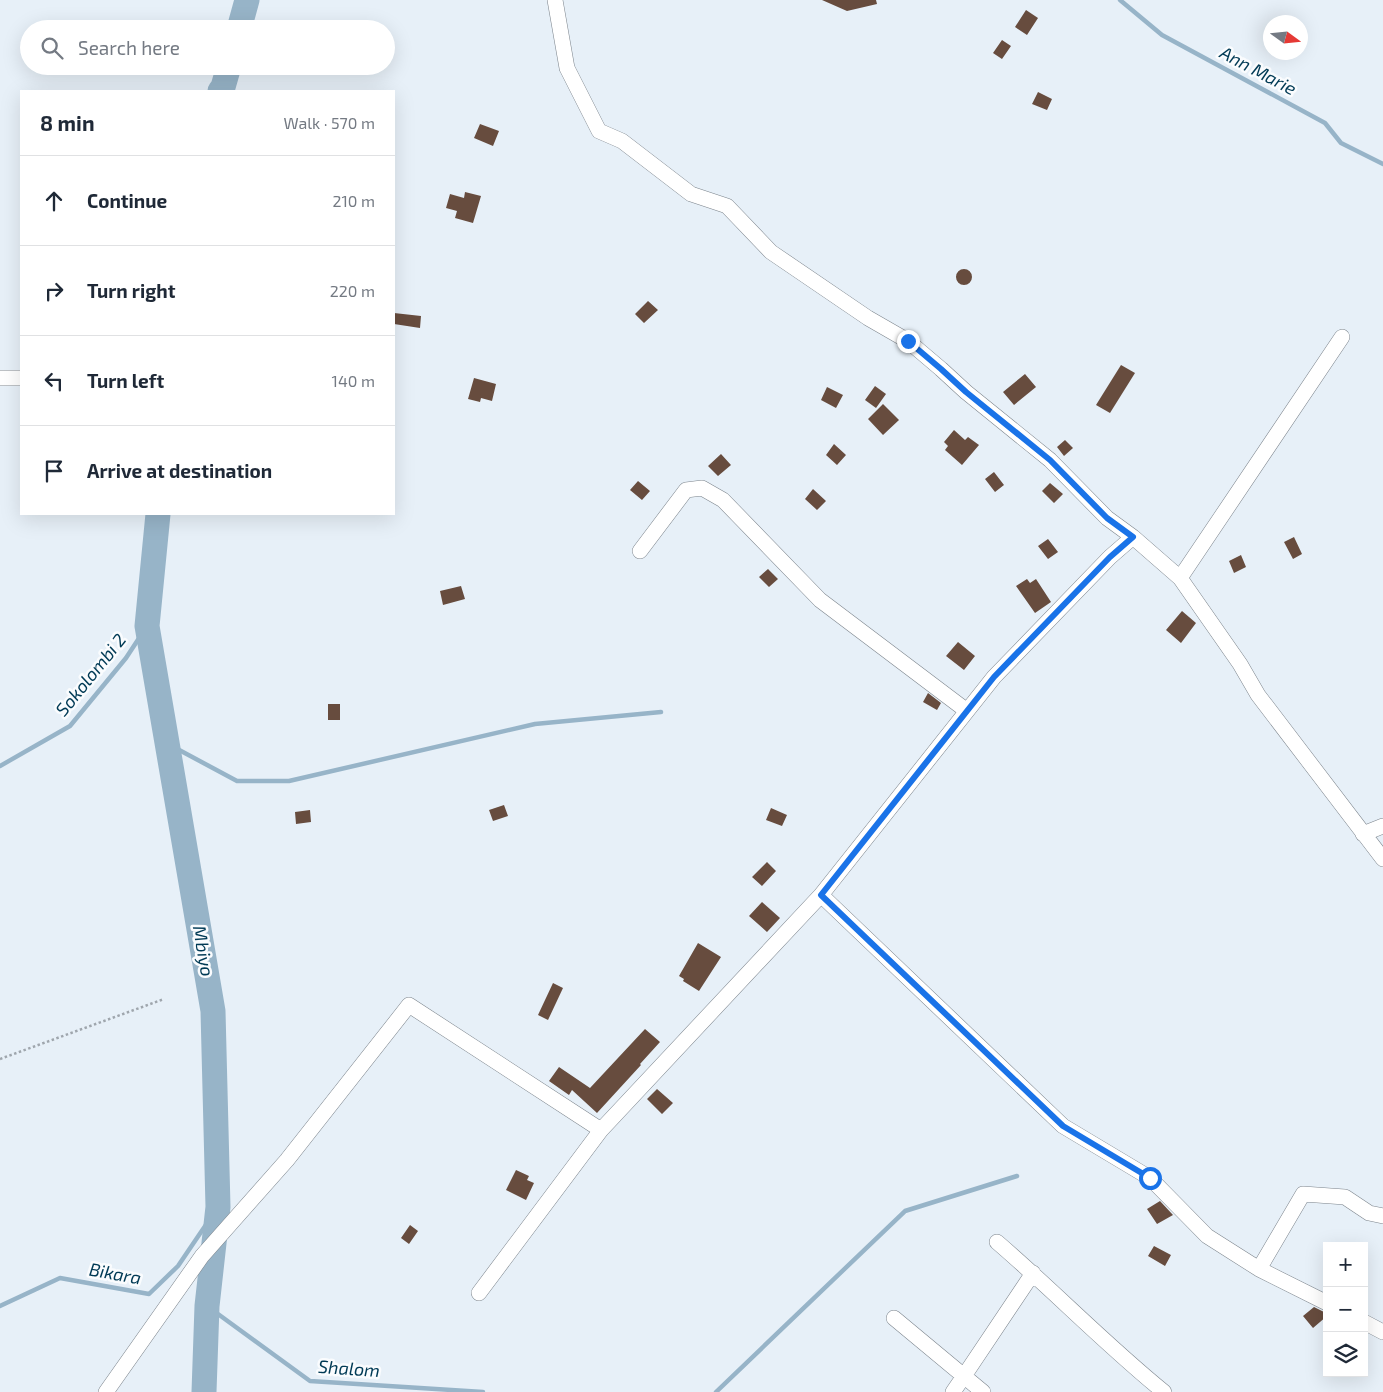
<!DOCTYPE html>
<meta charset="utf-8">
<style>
:root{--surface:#fff;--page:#f2f2f3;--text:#1f2937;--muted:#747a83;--line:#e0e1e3}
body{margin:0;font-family:"Exo 2",sans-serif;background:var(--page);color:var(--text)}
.controls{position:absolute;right:15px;bottom:15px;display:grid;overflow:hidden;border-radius:0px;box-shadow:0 5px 20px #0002}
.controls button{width:45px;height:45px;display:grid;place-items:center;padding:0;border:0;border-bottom:1px solid var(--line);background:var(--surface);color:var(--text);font:25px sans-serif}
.compass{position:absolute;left:1263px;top:15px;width:45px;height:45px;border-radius:50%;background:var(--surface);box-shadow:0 5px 20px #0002;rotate:105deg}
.stop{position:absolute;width:15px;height:15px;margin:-11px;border:4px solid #1a73e8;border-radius:50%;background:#fff}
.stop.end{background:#1a73e8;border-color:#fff;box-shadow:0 1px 5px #0008}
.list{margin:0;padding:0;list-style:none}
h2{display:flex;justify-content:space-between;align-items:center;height:65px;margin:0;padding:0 20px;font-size:21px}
h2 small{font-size:16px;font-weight:400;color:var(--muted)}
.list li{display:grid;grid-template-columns:32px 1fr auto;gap:15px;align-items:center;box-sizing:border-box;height:90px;padding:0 20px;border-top:1px solid var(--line)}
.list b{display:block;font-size:19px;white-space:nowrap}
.list em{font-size:16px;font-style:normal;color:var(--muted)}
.icon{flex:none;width:28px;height:28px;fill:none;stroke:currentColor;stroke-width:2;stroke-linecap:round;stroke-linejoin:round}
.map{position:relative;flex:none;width:1383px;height:1392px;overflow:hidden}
.search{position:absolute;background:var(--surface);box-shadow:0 5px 20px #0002;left:20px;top:20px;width:375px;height:55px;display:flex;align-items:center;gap:12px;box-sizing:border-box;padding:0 18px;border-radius:28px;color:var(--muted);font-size:19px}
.panel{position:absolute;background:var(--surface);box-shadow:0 5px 20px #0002;left:20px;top:90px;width:375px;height:425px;border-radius:0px}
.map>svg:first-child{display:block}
</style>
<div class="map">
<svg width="1383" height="1392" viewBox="0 0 1383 1392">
<rect width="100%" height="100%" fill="#e7f0f8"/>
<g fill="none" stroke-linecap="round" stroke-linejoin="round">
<!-- stream -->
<path stroke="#97b4c8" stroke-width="4.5" d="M1120,0L1162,35L1325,123L1341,143L1383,164
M168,744L237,781H289L535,724L661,712
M0,766L70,726L126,658L147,626
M0,1306L60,1278L149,1294L178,1266L218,1207
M207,1306L310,1381L483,1392
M716,1392L905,1211L1017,1176"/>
<!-- river -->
<path stroke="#97b4c8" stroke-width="25" d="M239,29L247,0
M220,91L223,87L229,66
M158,514L147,626L213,1011L218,1207L207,1306L204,1392"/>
</g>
<!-- building -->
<path fill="#674c3e" d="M822,0H876L877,4L847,11Z
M1026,10L1038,18L1027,35L1015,27Z
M1002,40L1011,46L1002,59L993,53Z
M1038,92L1052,99L1047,110L1032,104Z
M480,124L499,131L493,146L474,138Z
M465,192L481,196L473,223L455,218L457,211L446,208L450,194L464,198Z
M956 277a8 8 0 1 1 16 0a8 8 0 1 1-16 0Z
M648,301L658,310L644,323L635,314Z
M394,313L421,316L420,328L394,324Z
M1121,365L1135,373L1110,413L1096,405Z
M1025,374L1036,387L1014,405L1003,392Z
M474,378L496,384L492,401L481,398L480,402L468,399Z
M875,386L886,394L876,408L865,400Z
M827,387L843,395L836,408L821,400Z
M883,404L899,420L883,435L868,419Z
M954,430L965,440L968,437L979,445L962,465L945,450L948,446L944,442Z
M1065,440L1073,448L1064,456L1057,447Z
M834,444L846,455L837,465L826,455Z
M721,454L731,465L718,476L708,466Z
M994,472L1004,485L995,492L985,479Z
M638,481L650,491L642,500L630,490Z
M1050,483L1063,494L1054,503L1042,491Z
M813,489L826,501L817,510L805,499Z
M1294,537L1302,554L1293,559L1284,542Z
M1048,539L1058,552L1048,559L1038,546Z
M1241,555L1246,567L1234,573L1229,561Z
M768,569L778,579L769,587L759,577Z
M1027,579L1030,583L1036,579L1051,602L1035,613L1016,586Z
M461,586L465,599L443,605L440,591Z
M1182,611L1196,623L1181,643L1166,630Z
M958,642L975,656L964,670L946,656Z
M928,693L941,703L937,710L923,702Z
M328,704H340V720H328Z
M504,805L508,816L493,821L489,810Z
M771,808L787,815L782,826L766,820Z
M310,810L311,822L296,824L295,812Z
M767,862L776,871L762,886L752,877Z
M762,902L780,918L767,932L749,916Z
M698,943L721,957L699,991L683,981L684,979L679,976Z
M553,983L563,988L548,1020L538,1015Z
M645,1029L660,1042L640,1064L641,1065L597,1113L572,1090L569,1095L549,1081L559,1067L590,1088Z
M657,1089L673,1103L662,1114L647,1099Z
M516,1170L529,1176L527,1180L534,1183L526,1200L506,1190Z
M1160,1201L1173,1215L1157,1224L1147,1209Z
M410,1225L418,1231L409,1244L401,1238Z
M1154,1246L1171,1255L1165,1266L1148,1256Z
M1314,1307L1324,1312L1327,1316L1313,1328L1303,1316Z"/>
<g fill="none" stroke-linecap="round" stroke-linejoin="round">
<defs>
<path id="minor" d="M555,0L567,68L599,131L622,141L691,194L727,206L771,252L868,318L908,341L941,369L966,392L1050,460L1107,518L1133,537L1180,578L1240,664L1258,695L1383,859
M0,378H21
M640,551L686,490L702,488L723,500L820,600L967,711
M1180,578L1342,337
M1363,834L1383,826
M821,895L1063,1126L1150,1178L1207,1236L1259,1269L1327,1303
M997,1242C1054,1291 1106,1345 1164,1392
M1259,1269L1303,1194L1345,1197L1369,1213L1383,1216
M479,1293L601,1130
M894,1318L983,1392
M1364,1322L1383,1332
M106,1392L202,1256L287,1160L409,1005L601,1130L821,895L994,677L1110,557L1133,537
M953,1392L964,1376L1033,1273"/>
</defs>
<!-- minor casing -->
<use href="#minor" stroke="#7c848c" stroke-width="16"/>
<!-- path -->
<path stroke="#9fa6ad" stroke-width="2.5" stroke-dasharray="2.5 2.5" stroke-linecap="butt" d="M0,1059L164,999"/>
<!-- minor -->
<use href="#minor" stroke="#fff" stroke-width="15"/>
</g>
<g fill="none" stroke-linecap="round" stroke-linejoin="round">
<!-- route -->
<path stroke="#1a73e8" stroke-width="6" d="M908,341L941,369L966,392L1050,460L1107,518L1133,537L1110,557L994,677L821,895L1063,1126L1150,1178"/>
</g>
<g text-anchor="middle" stroke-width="5" stroke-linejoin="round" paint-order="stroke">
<!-- water labels -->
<g font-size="18" font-style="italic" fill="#003a55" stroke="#fafcfe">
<text transform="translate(1258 71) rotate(28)" y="6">Ann Marie</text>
<text transform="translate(91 675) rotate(-51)" y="6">Sokolombi 2</text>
<text transform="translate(203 951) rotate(80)" y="6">Mbiyo</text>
<text transform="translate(115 1274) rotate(10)" y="6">Bikara</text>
<text transform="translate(349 1369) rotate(4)" y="6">Shalom</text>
</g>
</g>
</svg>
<div class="controls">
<button>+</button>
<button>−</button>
<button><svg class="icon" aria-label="layers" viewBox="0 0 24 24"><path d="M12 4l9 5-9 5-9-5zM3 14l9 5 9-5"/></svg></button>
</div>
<svg class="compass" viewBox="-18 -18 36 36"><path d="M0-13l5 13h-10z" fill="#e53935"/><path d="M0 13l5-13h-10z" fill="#747a83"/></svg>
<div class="stop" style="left:1150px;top:1178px"></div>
<div class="stop end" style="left:908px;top:341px"></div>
<div class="search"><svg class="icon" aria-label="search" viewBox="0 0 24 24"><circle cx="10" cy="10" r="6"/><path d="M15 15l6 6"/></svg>Search here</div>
<section class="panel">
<h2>8 min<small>Walk · 570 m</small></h2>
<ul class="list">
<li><svg class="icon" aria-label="ahead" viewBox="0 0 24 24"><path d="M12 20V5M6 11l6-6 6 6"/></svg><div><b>Continue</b></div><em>210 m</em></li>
<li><svg class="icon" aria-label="right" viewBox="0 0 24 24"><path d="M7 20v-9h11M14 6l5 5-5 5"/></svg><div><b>Turn right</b></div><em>220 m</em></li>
<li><svg class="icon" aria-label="left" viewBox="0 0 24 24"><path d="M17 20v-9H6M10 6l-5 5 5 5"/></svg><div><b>Turn left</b></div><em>140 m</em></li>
<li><svg class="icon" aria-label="arrive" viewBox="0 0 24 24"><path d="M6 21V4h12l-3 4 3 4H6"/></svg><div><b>Arrive at destination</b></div></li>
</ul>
</section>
</div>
